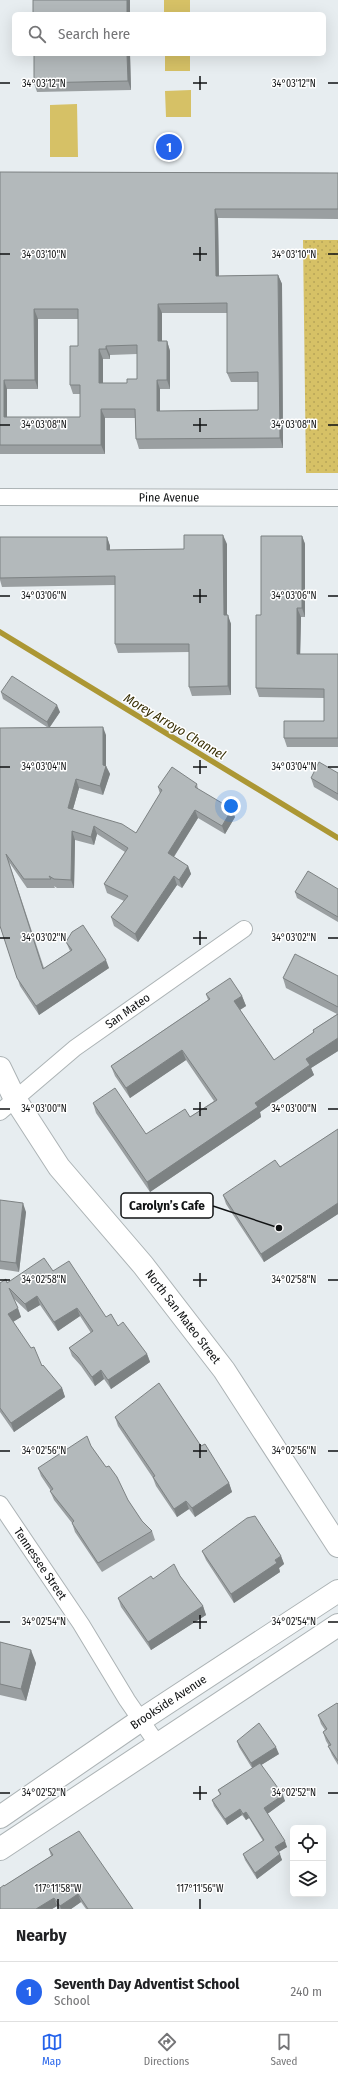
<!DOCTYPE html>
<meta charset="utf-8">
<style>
:root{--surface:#fff;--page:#f6f6f6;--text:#202124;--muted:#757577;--line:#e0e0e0;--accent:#2563eb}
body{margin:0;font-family:"Fira Sans Condensed",sans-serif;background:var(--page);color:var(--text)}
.controls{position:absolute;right:12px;bottom:12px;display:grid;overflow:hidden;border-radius:6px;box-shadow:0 4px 16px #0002}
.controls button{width:36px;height:36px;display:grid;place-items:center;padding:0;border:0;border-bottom:1px solid var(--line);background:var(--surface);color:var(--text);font:20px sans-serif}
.you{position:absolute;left:231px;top:806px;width:14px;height:14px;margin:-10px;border:3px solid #fff;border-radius:50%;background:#1a73e8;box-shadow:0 0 0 6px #1a73e833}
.badge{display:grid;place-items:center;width:26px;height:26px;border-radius:50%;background:var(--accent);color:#fff;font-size:13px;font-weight:700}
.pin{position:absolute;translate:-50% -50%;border:2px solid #fff;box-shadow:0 1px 4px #0006}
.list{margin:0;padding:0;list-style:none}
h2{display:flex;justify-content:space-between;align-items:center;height:52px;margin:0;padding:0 16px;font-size:17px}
h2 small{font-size:13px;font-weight:400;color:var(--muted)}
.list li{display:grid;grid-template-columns:26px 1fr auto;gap:12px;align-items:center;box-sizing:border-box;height:60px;padding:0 16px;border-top:1px solid var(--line)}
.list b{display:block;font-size:15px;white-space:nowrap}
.list p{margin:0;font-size:13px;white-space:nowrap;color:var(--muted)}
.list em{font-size:13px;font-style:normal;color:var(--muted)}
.icon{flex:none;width:22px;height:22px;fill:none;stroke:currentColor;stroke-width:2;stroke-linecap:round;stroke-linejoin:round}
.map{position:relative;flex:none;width:338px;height:1909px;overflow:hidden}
.search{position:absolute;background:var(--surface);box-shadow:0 4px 16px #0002;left:12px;right:12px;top:12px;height:44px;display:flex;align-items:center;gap:10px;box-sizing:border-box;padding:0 14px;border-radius:6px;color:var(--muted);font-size:15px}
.sheet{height:112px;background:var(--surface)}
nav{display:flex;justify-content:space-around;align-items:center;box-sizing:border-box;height:56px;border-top:1px solid var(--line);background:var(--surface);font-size:11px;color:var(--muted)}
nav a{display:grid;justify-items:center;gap:2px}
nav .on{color:var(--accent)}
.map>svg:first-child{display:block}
</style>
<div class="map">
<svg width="338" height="1909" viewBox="0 0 338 1909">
<defs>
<pattern id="grass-dots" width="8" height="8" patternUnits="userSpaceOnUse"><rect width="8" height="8" fill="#d6c166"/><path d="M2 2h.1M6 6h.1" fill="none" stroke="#b7a558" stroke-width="1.8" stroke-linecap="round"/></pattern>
</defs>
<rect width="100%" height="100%" fill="#e7edf0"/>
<!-- grass -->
<path fill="url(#grass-dots)" d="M303,240H338V473H306Z"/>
<!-- park -->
<path fill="#d6c166" d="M164,0H190V14H164Z
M165,54H190V71H165Z
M191,90V117H166L165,91Z
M77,104L78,157H50V105Z"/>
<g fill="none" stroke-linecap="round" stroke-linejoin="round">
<!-- stream -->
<path stroke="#ac9734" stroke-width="5.5" d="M0,632L338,838"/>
<defs>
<g id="street">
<path id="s1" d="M0,497L338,498"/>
<path id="s2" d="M0,1112L75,1048L244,929"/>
<path id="s3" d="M0,1504L81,1624L127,1700L158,1745"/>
</g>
<g id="secondary">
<path id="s4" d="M0,1068L15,1099L59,1167L143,1265L224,1370L338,1546"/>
<path id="s5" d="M0,1817L141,1720L338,1591"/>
<path d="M0,1849L338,1625"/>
</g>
</defs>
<!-- street casing -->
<use href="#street" stroke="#acb3b5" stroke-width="18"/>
<!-- secondary casing -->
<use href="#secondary" stroke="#acb3b5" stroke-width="24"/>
<!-- street -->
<use href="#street" stroke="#fff" stroke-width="16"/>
<!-- secondary -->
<use href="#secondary" stroke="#fff" stroke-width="22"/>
</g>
<!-- wall -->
<path fill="#9a9fa1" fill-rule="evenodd" d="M130,54L131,90L37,92L34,83Z
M0,172L338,173V219L218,218L219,276L278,275L282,284L283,448L139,449L136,439L135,418H105V454H0ZM162,313H227V373L231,382H258V410L160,411V389H170V351L167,341H162ZM38,319H78V346L70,385L73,394H80V417H7V389H38ZM137,354V379L127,383H103V359H110V355Z
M302,536L305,544V617H301L300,654H338V747H287L284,738L324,721V698L259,697L256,688L261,615Z
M0,537H107L110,546V550L184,549L227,544V615L231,624V695L192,696L189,687V652L118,653L115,644V585L2,587L0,580Z
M1,692L60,712L50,727L106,735V766L110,774L103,795L79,788L73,809L136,833L160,794L158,787L197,784L198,789L235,817L225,834L198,818L174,857L188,866L191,874L182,888L177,885L138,942L114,926L111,917L124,901L107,893L104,884L125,852L97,834L94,845L75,840L74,888H57L54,886L55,888H27L9,862L44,968L70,951L66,942L109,968L39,1015L20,986L0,926V728L47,727L3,699Z
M338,773V801L314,787L311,778Z
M338,889V922L297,898L295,892Z
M338,976V1051L311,1068L314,1075L260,1112L261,1117L150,1192L96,1113L93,1103L146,1134L190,1117L214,1101L186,1060L130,1098L115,1076L111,1066L208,1000L206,994L242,996L246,1006L240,1010L274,1060L313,1033V1030L337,1014L286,988L283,978Z
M338,1129V1214L264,1262L226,1204L223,1195L280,1167Z
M0,1200L26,1212L19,1272L0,1269Z
M53,1271L106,1317L118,1326L147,1354L150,1362L111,1389L104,1379L95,1386L81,1366L72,1356L69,1348L91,1333L80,1316L58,1331L40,1305L28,1312L13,1298L21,1317L13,1322L42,1366L62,1388L65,1397L14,1432L0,1412V1283H7Z
M115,1417L201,1446L229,1483L232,1492L195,1517L189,1509L177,1517L156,1486L153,1478L118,1426Z
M91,1446L142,1521L152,1531L155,1540L102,1572L75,1532L72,1523L54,1500L50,1491H51L41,1476L38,1468Z
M202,1551L281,1556L284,1564L279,1568L280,1572L234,1603L206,1560Z
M180,1576L203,1606L206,1615L151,1650L121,1607L118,1598Z
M0,1642L36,1663L26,1701L0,1695Z
M338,1704V1765L332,1755L328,1746H329L326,1741L323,1732L325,1730L321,1724L318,1715Z
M237,1741L279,1754L261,1765L285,1801L267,1814L287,1847L278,1852L282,1860L257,1879L245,1860L243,1854L263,1841L249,1818L246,1820L242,1815L227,1825L214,1806L212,1800L220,1795L218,1790L252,1768L239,1747Z
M49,1849L133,1909H86L81,1902L71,1909H59L57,1906L52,1909H0L4,1886L51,1856Z"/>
<!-- shaded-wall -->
<path fill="#7d8283" d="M127,0H130V14H127Z
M127,54H130L131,90L128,81Z
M215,209L218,218L219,285L216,276Z
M278,275L282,284L283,448L280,438Z
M158,304L162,313V351L158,341Z
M34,309L38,319V389L35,380Z
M167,341L170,351V389L167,380Z
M106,346L110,355V359L106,349Z
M99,349L103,359V393L99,383Z
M4,380L7,389V426L4,417Z
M157,380L160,389V421L157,411Z
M101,409L105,418V454L101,445Z
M223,535L227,544V624L224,615Z
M302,536L305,544V617L302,608Z
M107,537L110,546V559L107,550Z
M297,608L301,617L300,663L297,654Z
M228,615L231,624V695L228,686Z
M57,705L60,712L49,728L47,722Z
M103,727L106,735V766L110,774L103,795L100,786L103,765Z
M76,779L79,788L71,816L68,808Z
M232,809L235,817L225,834L222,826Z
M195,810L198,818L171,861L168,853Z
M94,826L97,834L94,845L91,837Z
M72,831L75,840L74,888L71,880Z
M188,866L191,874L182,888L179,880Z
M174,876L177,885L138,942L135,934Z
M106,960L109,968L39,1015L36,1006Z
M242,996L246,1006L238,1011L234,1001Z
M338,1038V1051L311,1068L314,1075L260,1112L261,1117L150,1192L147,1182L255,1103L306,1059Z
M182,1050L186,1060L130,1098L126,1088Z
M23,1203L26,1212L19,1272L16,1263Z
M338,1203V1214L264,1262L261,1254Z
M37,1296L40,1305L28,1312L25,1304Z
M18,1308L21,1317L11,1323L8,1314Z
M77,1308L80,1316L58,1331L54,1322Z
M147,1354L150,1362L111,1389L108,1380Z
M101,1370L104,1379L95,1386L92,1377Z
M62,1388L65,1397L14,1432L11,1423Z
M229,1483L232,1492L195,1517L192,1508Z
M186,1501L189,1509L177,1517L174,1509Z
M281,1556L284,1564L279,1568L280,1572L234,1603L231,1594Z
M203,1606L206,1615L151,1650L148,1642Z
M31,1650L36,1663L26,1701L21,1689Z
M276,1747L279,1754L253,1770L251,1763Z
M283,1795L285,1801L266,1815L264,1808Z
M240,1809L242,1815L227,1825L225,1819Z
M246,1812L249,1818L246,1820L243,1814Z
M285,1841L287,1847L277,1853L275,1847Z
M280,1854L282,1860L257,1879L255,1873Z
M78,1894L81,1902L71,1909H61L60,1906Z
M54,1898L57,1906L52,1909H36Z"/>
<!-- building -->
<path fill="#b3b9bb" stroke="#7d8283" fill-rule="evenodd" d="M33,0H127V14H33Z
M34,54H127L128,81L34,83Z
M0,172L338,173V209H215L216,276L278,275L280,438L136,439L135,409H101V445H0ZM227,303V373L258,372V410L157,411V380H167V341H158V304ZM34,309H78V346H70V385H80V417H4V380H35ZM137,345V379H127V383H99V349H106V346Z
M184,535H223L224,615H228V686L189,687V644H115V576L0,578V537H107V550L184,549Z
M261,536H302V608H297V654H338V738H284V721H324V689L256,688V615H261Z
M12,676L57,705L47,722L1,692Z
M103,727V765L106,766L100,786L76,779L68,808L122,824L136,833L162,790L158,787L172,767L197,784L195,787L232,809L222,826L195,810L168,853L188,866L179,880L174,876L135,934L111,917L128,896L104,884L128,848L94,826L91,837L72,831L71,880L54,879L49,876L51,879H24L6,854L43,969L72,950L66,942L72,932L83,925L106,960L36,1006L17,978L0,926V728Z
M319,762L338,773V794L311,778Z
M308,871L338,889V917L295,892Z
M295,954L338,976V1007L283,978Z
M230,978L242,996L234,1001L274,1060L314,1032L313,1030L338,1014V1038L306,1059L310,1065L255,1103L258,1107L147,1182L93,1103L115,1088L146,1134L185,1109L190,1117L217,1100L182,1050L126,1088L111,1066L210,999L206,994Z
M338,1129V1203L261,1254L223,1195L275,1160L280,1167Z
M0,1200L23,1203L16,1263L0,1261Z
M44,1258L53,1271L69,1261L106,1317L111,1314L118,1326L123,1322L147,1354L108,1380L101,1370L92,1377L78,1357L69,1348L93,1331L77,1308L54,1322L37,1296L25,1304L9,1288L18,1308L8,1314L31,1348L34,1347L42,1366L43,1365L62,1388L11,1423L0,1408V1283L6,1279L7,1283Z
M159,1383L201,1446L205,1444L229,1483L192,1508L186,1501L174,1509L153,1477L155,1476L115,1417Z
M87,1436L91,1446L106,1467L109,1466L117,1477L128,1500L142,1521L152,1531L98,1563L72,1523L74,1521L50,1491L53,1489L38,1468Z
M255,1516L281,1556L275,1560L277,1563L231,1594L202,1551L247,1518Z
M174,1564L180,1576L203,1606L148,1642L118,1598L151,1576L153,1579Z
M0,1642L31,1650L21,1689L0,1684Z
M337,1703L338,1704V1761L328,1746L331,1745L323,1732L327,1729L318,1715Z
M259,1723L276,1747L251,1763L237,1741Z
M260,1763L283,1795L264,1808L285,1841L275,1847L280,1854L255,1873L243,1854L264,1840L246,1812L243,1814L240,1809L225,1819L212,1800L221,1794L218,1790Z
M79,1831L133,1909H88L78,1894L60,1906L54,1898L36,1909H0V1888L4,1885V1886L53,1855L49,1849Z"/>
<!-- ticks -->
<path fill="none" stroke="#101213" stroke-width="1.5" d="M200,76V90M0,83H10M193,83H207M328,83H338M200,247V261M0,254H10M193,254H207M328,254H338M200,418V432M0,425H10M193,425H207M328,425H338M200,589V603M0,596H10M193,596H207M328,596H338M200,760V774M0,767H10M193,767H207M328,767H338M200,931V945M0,938H10M193,938H207M328,938H338M200,1102V1116M0,1109H10M193,1109H207M328,1109H338M200,1273V1287M0,1280H10M193,1280H207M328,1280H338M200,1444V1458M0,1451H10M193,1451H207M328,1451H338M200,1615V1629M0,1622H10M193,1622H207M328,1622H338M200,1786V1800M0,1793H10M193,1793H207M328,1793H338M58,1899V1909M200,1899V1909"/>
<g text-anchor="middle" stroke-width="3" stroke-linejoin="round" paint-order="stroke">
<!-- street labels -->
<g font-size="12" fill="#101213" stroke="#fff">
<text dy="4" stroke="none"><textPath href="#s1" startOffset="169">Pine Avenue</textPath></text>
<text dy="4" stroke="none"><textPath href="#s2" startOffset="163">San Mateo</textPath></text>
<text dy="4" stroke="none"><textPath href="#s4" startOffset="310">North San Mateo Street</textPath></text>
<text dy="4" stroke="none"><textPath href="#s3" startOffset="72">Tennessee Street</textPath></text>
<text dy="4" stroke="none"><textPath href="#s5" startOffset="204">Brookside Avenue</textPath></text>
</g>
<!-- water labels -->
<g font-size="13" font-style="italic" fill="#372e03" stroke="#fff">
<text transform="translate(175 726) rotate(31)" y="5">Morey Arroyo Channel</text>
</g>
</g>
<g font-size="10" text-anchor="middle" fill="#101213" stroke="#fff" stroke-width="3" stroke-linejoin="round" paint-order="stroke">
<text x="44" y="87">34°03'12"N</text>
<text x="294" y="87">34°03'12"N</text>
<text x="44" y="258">34°03'10"N</text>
<text x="294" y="258">34°03'10"N</text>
<text x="44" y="428">34°03'08"N</text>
<text x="294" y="428">34°03'08"N</text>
<text x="44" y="599">34°03'06"N</text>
<text x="294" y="599">34°03'06"N</text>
<text x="44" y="770">34°03'04"N</text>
<text x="294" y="770">34°03'04"N</text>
<text x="44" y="941">34°03'02"N</text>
<text x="294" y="941">34°03'02"N</text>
<text x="44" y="1112">34°03'00"N</text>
<text x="294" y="1112">34°03'00"N</text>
<text x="44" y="1283">34°02'58"N</text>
<text x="294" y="1283">34°02'58"N</text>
<text x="44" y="1454">34°02'56"N</text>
<text x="294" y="1454">34°02'56"N</text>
<text x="44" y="1625">34°02'54"N</text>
<text x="294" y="1625">34°02'54"N</text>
<text x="44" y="1796">34°02'52"N</text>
<text x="294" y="1796">34°02'52"N</text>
<text x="58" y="1892">117°11'58"W</text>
<text x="200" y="1892">117°11'56"W</text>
</g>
<!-- callouts -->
<path fill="none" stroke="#101213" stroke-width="1.5" d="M279 1228L213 1206"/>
<circle fill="#101213" stroke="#fff" stroke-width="1.5" cx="279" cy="1228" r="4"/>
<rect fill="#fff" stroke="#101213" stroke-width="1.5" x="121" y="1193" width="92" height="25" rx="4"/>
<g font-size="13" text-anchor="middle" font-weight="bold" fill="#101213">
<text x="167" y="1210">Carolyn’s Cafe</text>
</g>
</svg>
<div class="controls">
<button><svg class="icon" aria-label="locate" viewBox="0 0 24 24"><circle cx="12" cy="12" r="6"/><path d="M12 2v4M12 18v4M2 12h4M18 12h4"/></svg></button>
<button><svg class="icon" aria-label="layers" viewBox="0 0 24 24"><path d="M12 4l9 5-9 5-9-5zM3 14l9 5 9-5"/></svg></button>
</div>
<div class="you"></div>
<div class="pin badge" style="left:169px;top:147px">1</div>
<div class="search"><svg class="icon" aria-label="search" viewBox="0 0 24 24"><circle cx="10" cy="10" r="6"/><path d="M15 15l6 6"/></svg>Search here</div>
</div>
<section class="sheet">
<h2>Nearby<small></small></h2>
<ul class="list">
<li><span class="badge">1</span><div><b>Seventh Day Adventist School</b><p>School</p></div><em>240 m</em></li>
</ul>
</section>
<nav>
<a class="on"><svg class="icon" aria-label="map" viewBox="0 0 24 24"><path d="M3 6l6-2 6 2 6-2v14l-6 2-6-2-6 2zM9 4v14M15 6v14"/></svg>Map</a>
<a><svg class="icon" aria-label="directions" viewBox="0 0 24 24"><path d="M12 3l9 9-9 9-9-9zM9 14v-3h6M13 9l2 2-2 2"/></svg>Directions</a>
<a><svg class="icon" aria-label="saved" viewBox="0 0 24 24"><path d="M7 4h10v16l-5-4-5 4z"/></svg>Saved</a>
</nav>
